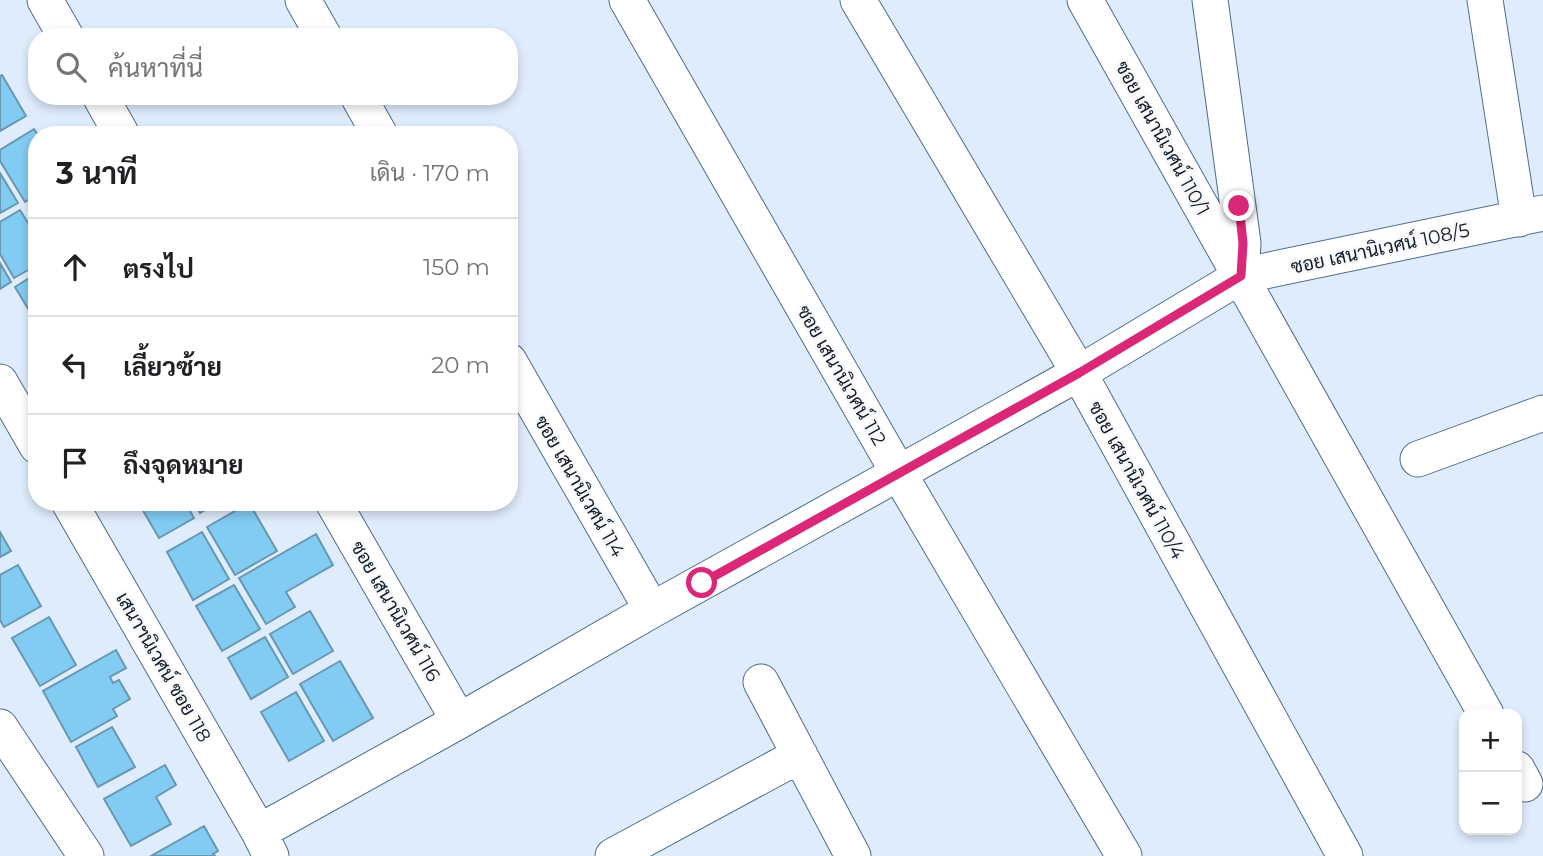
<!DOCTYPE html>
<html lang="th">
<meta charset="utf-8">
<style>
:root{--surface:#fff;--page:#f6f6f6;--text:#202124;--muted:#757577;--line:#e0e0e0}
body{margin:0;font-family:Montserrat,Sarabun,sans-serif;background:var(--page);color:var(--text)}
.controls{position:absolute;right:21px;bottom:21px;display:grid;overflow:hidden;border-radius:14px;box-shadow:0 4px 10px #0003}
.controls button{width:63px;height:63px;display:grid;place-items:center;padding:0;border:0;border-bottom:2px solid var(--line);background:var(--surface);color:var(--text);font:35px sans-serif}
.stop{position:absolute;width:21px;height:21px;margin:-16px;border:5px solid #db2777;border-radius:50%;background:#fff}
.stop.end{background:#db2777;border-color:#fff;box-shadow:0 2px 7px #0008}
.list{margin:0;padding:0;list-style:none}
h2{display:flex;justify-content:space-between;align-items:center;height:91px;margin:0;padding:0 28px;font-size:30px}
h2 small{font-size:23px;font-weight:400;color:var(--muted)}
.list li{display:grid;grid-template-columns:46px 1fr auto;gap:21px;align-items:center;box-sizing:border-box;height:98px;padding:0 28px;border-top:2px solid var(--line)}
.list b{display:block;font-size:26px;white-space:nowrap}
.list em{font-size:23px;font-style:normal;color:var(--muted)}
.icon{flex:none;width:38px;height:38px;fill:none;stroke:currentColor;stroke-width:2;stroke-linecap:round;stroke-linejoin:round}
.map{position:relative;flex:none;width:1543px;height:856px;overflow:hidden}
.search{position:absolute;background:var(--surface);box-shadow:0 4px 10px #0003;left:28px;top:28px;width:490px;height:77px;display:flex;align-items:center;gap:18px;box-sizing:border-box;padding:0 24px;border-radius:28px;color:var(--muted);font-size:26px}
.panel{position:absolute;background:var(--surface);box-shadow:0 4px 10px #0003;left:28px;top:126px;width:490px;height:385px;border-radius:28px}
.map>svg:first-child{display:block}
</style>
<div class="map">
<svg width="1543" height="856" viewBox="0 0 1543 856">
<rect width="100%" height="100%" fill="#dfecfc"/>
<!-- building -->
<path fill="#82cbf2" stroke="#6897b1" stroke-width="2" d="M2,75L26,116L0,131V76Z
M34,129L38,135L37,195L25,202L0,161V150Z
M0,173L18,203L0,213Z
M20,210L37,237V265L14,278L0,254V222Z
M0,263L11,282L0,289Z
M37,273V322H36L15,287Z
M138,502H185L194,518L159,538Z
M194,502H218L200,513Z
M249,503L277,551L235,575L207,527Z
M0,532L11,551L0,557Z
M202,532L229,579L193,600L167,552Z
M316,534L333,565L286,592L295,607L266,624L239,578Z
M18,565L41,606L4,627L0,620V575Z
M234,585L260,629L222,651L196,606Z
M310,611L333,651L293,674L270,634Z
M49,617L76,665L40,686L12,638Z
M265,637L288,677L251,699L228,658Z
M116,650L126,668L110,677L113,683L119,680L130,699L113,709L117,716L71,742L43,691Z
M340,661L373,718L333,741L300,684Z
M296,692L324,741L289,761L261,712Z
M112,727L135,767L98,787L76,747Z
M165,765L176,785L156,797L171,824L131,846L104,799Z
M204,826L218,851L213,854L215,856H151Z"/>
<g fill="none" stroke-linecap="round" stroke-linejoin="round">
<defs>
<path id="minor" d="M45,0L66,37
M303,0L324,37
M627,0L898,472L1124,856
M858,0L1079,373L1345,856
M1085,0L1486,714
M1210,0L1243,243L1241,276
M1485,0L1519,219
M100,96L122,135
M358,96L380,135
M509,361L652,610
M0,382L37,446
M1418,459L1543,413
M69,502L259,832L271,856
M333,502L459,721
M761,682L853,856
M0,727L86,856
M1517,769L1525,784
M259,832L459,721L652,610L1079,373L1241,276L1543,213
M613,856L800,755"/>
</defs>
<!-- minor casing -->
<use href="#minor" stroke="#4f6b8e" stroke-width="37"/>
<!-- minor -->
<use href="#minor" stroke="#fff" stroke-width="35"/>
</g>
<g fill="none" stroke-linecap="round" stroke-linejoin="round">
<!-- route -->
<path stroke="#db2777" stroke-width="9" d="M702,583L1079,373L1241,276L1243,243L1239,206"/>
</g>
<g text-anchor="middle" stroke-width="5" stroke-linejoin="round" paint-order="stroke">
<!-- street labels -->
<g font-size="19" fill="#0f1b29" stroke="#f8f8f8">
<text transform="translate(1163 138) rotate(61)" y="7">ซอย เสนานิเวศน์ 110/1</text>
<text transform="translate(1380 248) rotate(-12)" y="7">ซอย เสนานิเวศน์ 108/5</text>
<text transform="translate(842 375) rotate(60)" y="7">ซอย เสนานิเวศน์ 112</text>
<text transform="translate(1137 480) rotate(61)" y="7">ซอย เสนานิเวศน์ 110/4</text>
<text transform="translate(580 486) rotate(60)" y="7">ซอย เสนานิเวศน์ 114</text>
<text transform="translate(396 611) rotate(60)" y="7">ซอย เสนานิเวศน์ 116</text>
<text transform="translate(164 667) rotate(60)" y="7">เสนาฯนิเวศน์ ซอย 118</text>
</g>
</g>
</svg>
<div class="controls">
<button>+</button>
<button>−</button>
</div>
<div class="stop" style="left:702px;top:583px"></div>
<div class="stop end" style="left:1239px;top:206px"></div>
<div class="search"><svg class="icon" aria-label="search" viewBox="0 0 24 24"><circle cx="10" cy="10" r="6"/><path d="M15 15l6 6"/></svg>ค้นหาที่นี่</div>
<section class="panel">
<h2>3 นาที<small>เดิน · 170 m</small></h2>
<ul class="list">
<li><svg class="icon" aria-label="ahead" viewBox="0 0 24 24"><path d="M12 20V5M6 11l6-6 6 6"/></svg><div><b>ตรงไป</b></div><em>150 m</em></li>
<li><svg class="icon" aria-label="left" viewBox="0 0 24 24"><path d="M17 20v-9H6M10 6l-5 5 5 5"/></svg><div><b>เลี้ยวซ้าย</b></div><em>20 m</em></li>
<li><svg class="icon" aria-label="arrive" viewBox="0 0 24 24"><path d="M6 21V4h12l-3 4 3 4H6"/></svg><div><b>ถึงจุดหมาย</b></div></li>
</ul>
</section>
</div>
